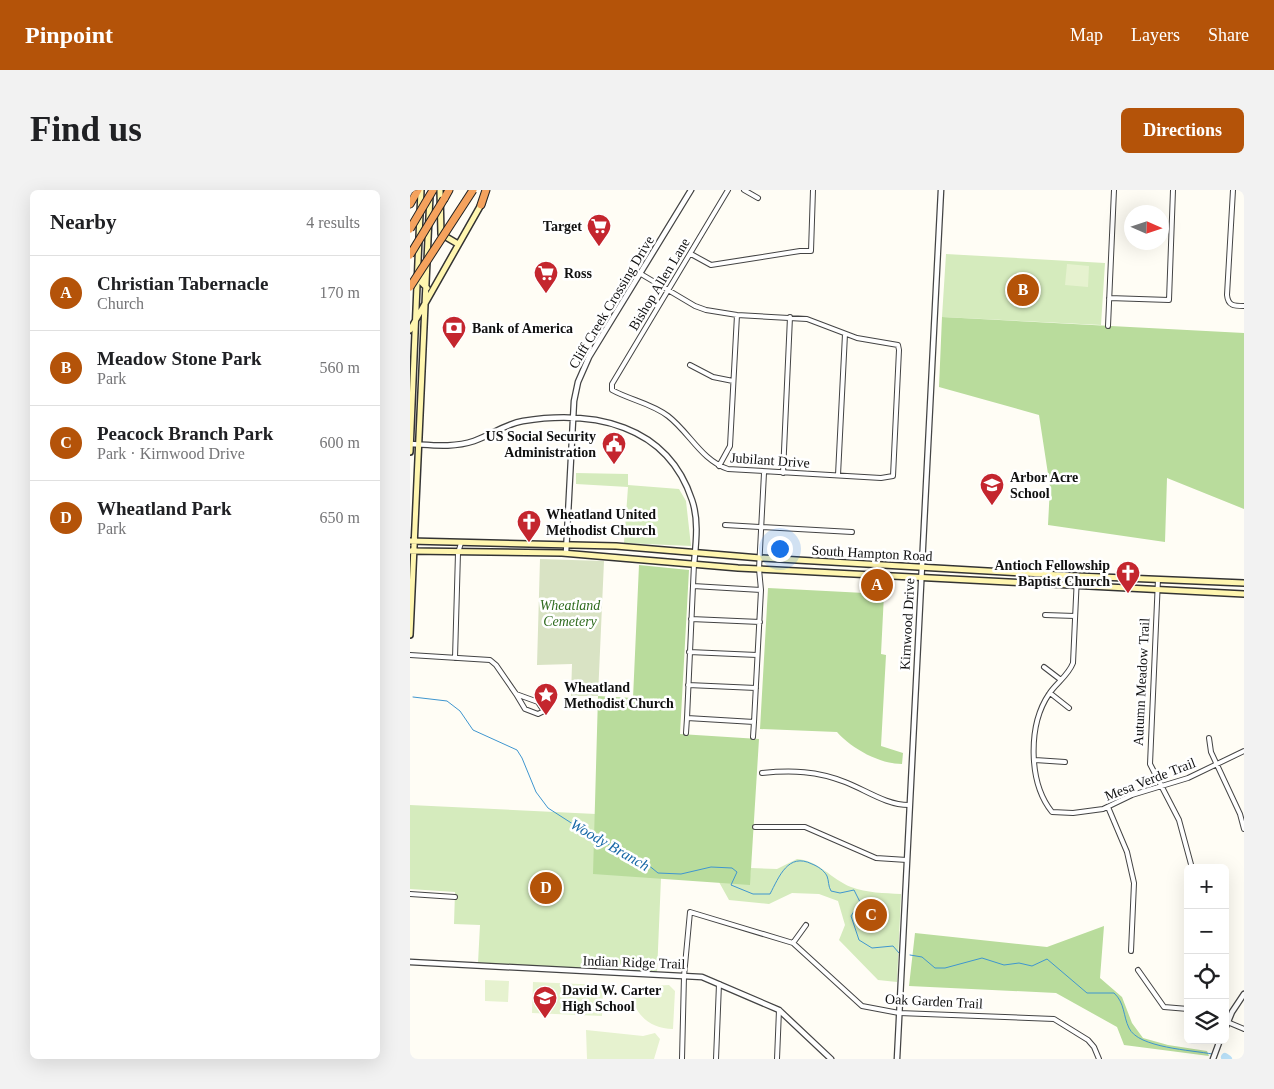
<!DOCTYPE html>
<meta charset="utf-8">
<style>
:root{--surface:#fff;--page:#f2f2f2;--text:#202124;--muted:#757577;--line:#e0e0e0;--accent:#b45309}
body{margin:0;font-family:"Times New Roman",serif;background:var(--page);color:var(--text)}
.controls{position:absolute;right:15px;bottom:15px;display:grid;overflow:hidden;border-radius:8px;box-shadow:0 5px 20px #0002}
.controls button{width:45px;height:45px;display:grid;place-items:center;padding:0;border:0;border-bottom:1px solid var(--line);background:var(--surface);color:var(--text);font:25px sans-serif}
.compass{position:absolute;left:714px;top:15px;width:45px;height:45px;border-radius:50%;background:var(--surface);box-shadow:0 5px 20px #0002;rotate:93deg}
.you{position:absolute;left:369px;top:358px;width:18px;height:18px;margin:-12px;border:4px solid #fff;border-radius:50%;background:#1a73e8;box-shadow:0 0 0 8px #1a73e833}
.badge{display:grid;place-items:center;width:32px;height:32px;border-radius:50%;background:var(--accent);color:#fff;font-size:16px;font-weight:700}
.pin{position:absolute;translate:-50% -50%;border:2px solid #fff;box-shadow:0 1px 5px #0006}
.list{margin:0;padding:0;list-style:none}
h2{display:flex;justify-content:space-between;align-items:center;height:65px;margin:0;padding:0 20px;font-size:21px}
h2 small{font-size:16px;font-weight:400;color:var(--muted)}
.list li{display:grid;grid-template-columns:32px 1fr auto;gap:15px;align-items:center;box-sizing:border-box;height:75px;padding:0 20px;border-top:1px solid var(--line)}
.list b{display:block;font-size:19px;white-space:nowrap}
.list p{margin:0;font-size:16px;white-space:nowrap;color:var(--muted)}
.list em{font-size:16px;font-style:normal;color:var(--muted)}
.icon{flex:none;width:28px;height:28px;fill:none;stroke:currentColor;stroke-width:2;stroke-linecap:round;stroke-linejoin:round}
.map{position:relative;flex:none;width:834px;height:869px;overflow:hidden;border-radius:8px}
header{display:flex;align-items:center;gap:30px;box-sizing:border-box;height:70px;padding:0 25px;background:var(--accent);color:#fff}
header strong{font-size:24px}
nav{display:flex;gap:28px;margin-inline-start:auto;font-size:18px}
.intro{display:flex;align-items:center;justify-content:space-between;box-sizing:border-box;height:120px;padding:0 30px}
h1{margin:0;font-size:35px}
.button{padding:12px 22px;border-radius:8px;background:var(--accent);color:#fff;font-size:18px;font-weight:700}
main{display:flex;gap:30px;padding:0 30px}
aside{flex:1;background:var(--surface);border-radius:8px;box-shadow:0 5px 20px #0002}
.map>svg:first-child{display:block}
</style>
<header>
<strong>Pinpoint</strong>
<nav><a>Map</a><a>Layers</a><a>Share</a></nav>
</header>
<div class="intro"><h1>Find us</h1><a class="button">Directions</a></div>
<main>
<aside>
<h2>Nearby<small>4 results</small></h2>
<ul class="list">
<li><span class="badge">A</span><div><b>Christian Tabernacle</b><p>Church</p></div><em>170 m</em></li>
<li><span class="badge">B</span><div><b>Meadow Stone Park</b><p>Park</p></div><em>560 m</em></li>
<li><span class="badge">C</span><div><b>Peacock Branch Park</b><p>Park · Kirnwood Drive</p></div><em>600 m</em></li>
<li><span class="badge">D</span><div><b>Wheatland Park</b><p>Park</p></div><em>650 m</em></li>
</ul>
</aside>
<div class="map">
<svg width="834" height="869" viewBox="0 0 834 869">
<rect width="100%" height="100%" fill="#fffdf5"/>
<!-- green -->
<path fill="#d5ebbd" d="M536,64L695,73L691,135L532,127Z
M166,283L218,284V295L269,299L276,311L281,356L214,353L218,297L166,294Z
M0,615L186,624L251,688L247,783L68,773L70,735L44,734L45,702L0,699Z
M387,669C408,670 421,689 441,697C457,703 474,703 491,704L487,792L468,790L429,750L435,735L428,711L409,704L382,703L359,714L319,710L309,692L339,694L341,678L367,679Z"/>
<!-- forest -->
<path fill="#b9dc9c" d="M532,127L834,143V319L757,288L755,352L638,335L640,297L629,225L529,197Z
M229,375L279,380L270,544L349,549L340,695L183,684L188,506L223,508Z
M358,398L474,404L471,464L476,465L471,556L493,563L492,574C470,574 442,559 427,542L350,539Z
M694,736L690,788L712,807L722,833L733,848L758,855L797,861L799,866L714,855L707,837L646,803L499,796L505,743L637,757Z"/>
<!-- cemetery -->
<path fill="#d9e3c4" d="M130,369L194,371L188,506H161L162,474L127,475Z"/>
<!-- pitch -->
<path fill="#e6f2cf" d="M657,74L679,76L678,97L655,95Z
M75,790L99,791L98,812L75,811Z
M123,792L193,795L192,826L122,823Z
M259,795L265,801L263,839C238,839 221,821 221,797Z
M176,840L233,846L245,843L250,849L244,869H177Z"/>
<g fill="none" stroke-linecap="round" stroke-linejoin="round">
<!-- stream -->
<path stroke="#3f96cf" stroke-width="1" d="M3,507L37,511L50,521L63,540L107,560L112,568L126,602L138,618L180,645L237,674L248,683L271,684L301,677L322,678L327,682L321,695L343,704H360C369,687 378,662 402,674C407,676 414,680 417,686C419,691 418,696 421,701L430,703L444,700L450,712L441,726L449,750L462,758L483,756L489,763
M500,765L512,767L525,778H535L572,768L594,775L609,773L622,776L637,769L677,803H704C715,813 713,826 719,838C728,858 782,860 802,864"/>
<!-- river -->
<path stroke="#b9e0f7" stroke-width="8" d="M815,867L818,869"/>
<defs>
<path id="minor" d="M334,0L348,8
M823,0L817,105C818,116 824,116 834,116
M281,64L301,75L390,61H401L403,0
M231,84L285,116L296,120L327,125L397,129L447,148L488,155L489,160L483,286L471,288L318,279C292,271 279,242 258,226C241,213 220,210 202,200V194L318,0
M699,108L759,110L763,0
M698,136L704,0
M280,175L303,187L323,191
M309,276L320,256L327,125
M373,283L380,127
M428,285L435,144
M315,335L442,342
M284,374L277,528L344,532L351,400L349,379L354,283
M667,386L663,473C658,486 646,493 639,504C618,535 618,592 642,622L663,623L693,619L722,605L778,588L834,561
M748,389L740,574L769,630L782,678
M283,396L351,400
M635,425L665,426
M281,429L350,432
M279,462L347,465
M0,465L80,470L86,475L106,504
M45,468L48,363L51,353
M634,477L651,490
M278,495L346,498
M640,503L659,518
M106,504L128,512L134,521L128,524L115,519Z
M276,543L277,528
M343,547L344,532
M799,548L801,562L830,624L834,639
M625,570L655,572
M352,583C382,580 407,581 435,592C456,600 476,615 499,615
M698,617L717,662L724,693L721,761
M345,637H395L466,668L497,670
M0,704L45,707
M383,753L396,735
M728,780L754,817L778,819
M815,831L834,839
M272,869L274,786L280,722L383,753L452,816L489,823L644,829L678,850L684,857L689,869
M306,869L309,794
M367,869L369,820"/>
<path id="tertiary" d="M0,254C22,255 43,258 64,251C81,245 95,234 113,231C183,220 257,234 282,310C289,330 286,353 284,374
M156,363L164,211L168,192L179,167L281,0
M0,772L292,787L369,820L421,869
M815,839L822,822L834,804
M487,869L531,0
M803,869L810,850"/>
<path id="secondary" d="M30,0L31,44L48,54
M11,81L12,93L17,98
M0,140L72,13
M0,262L11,0
M0,351L206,356L350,368L667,386L834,393
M0,361L152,363L328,378L834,404
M0,445L20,5"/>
<path id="motorway" d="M34,9L39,0
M0,14L8,0
M71,15L76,0"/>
</defs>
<!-- minor casing -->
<use href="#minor" stroke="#444" stroke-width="6"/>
<!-- tertiary casing -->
<use href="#tertiary" stroke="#444" stroke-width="7"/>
<!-- secondary casing -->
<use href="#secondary" stroke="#333" stroke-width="8"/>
<!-- motorway casing -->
<use href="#motorway" stroke="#222" stroke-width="9"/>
<!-- minor -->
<use href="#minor" stroke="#fff" stroke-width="4"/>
<!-- tertiary -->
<use href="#tertiary" stroke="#fff" stroke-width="4.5"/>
<!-- secondary -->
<use href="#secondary" stroke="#fff6b0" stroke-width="5"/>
<!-- motorway -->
<use href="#motorway" stroke="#f5a25d" stroke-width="7"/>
<defs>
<path id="motorway-bridge" d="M0,39L23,0
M0,65L34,9
M0,97L63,0"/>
</defs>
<!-- motorway-bridge casing -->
<use href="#motorway-bridge" stroke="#222" stroke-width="9" stroke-linecap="butt"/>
<!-- motorway-bridge -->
<use href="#motorway-bridge" stroke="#f5a25d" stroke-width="7"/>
</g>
<!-- icons -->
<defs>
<symbol id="supermarket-pin" viewBox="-11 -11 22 30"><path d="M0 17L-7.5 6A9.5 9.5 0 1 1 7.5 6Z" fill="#c4262e" stroke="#fff"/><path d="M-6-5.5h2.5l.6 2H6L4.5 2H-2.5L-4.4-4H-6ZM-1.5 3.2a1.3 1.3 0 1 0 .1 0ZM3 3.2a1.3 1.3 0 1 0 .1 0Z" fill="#fff"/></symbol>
<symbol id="bank-pin" viewBox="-11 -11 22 30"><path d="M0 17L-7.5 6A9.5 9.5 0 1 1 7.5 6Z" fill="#c4262e" stroke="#fff"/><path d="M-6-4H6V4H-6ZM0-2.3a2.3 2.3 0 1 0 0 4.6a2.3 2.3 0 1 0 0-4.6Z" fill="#fff"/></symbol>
<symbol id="civic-pin" viewBox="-11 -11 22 30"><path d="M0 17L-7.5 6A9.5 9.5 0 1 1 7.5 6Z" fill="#c4262e" stroke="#fff"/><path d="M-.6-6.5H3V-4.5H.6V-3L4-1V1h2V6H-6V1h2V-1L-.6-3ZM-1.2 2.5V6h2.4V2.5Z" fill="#fff"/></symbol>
<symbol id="school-pin" viewBox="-11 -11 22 30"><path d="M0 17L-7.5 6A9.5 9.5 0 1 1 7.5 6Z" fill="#c4262e" stroke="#fff"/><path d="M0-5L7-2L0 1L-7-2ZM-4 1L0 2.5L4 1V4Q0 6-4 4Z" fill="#fff"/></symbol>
<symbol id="church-pin" viewBox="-11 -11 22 30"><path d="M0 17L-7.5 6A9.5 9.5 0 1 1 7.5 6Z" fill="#c4262e" stroke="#fff"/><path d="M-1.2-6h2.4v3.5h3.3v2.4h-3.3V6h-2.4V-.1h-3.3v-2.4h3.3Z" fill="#fff"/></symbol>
<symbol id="sight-pin" viewBox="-11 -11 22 30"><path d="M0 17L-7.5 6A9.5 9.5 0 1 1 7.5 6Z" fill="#c4262e" stroke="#fff"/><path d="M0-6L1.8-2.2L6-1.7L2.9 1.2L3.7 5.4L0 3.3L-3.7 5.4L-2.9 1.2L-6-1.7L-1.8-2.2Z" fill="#fff"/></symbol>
</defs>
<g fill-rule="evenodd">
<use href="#supermarket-pin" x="175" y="22" width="28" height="38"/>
<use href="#supermarket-pin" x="122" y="69" width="28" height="38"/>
<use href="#bank-pin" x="30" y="124" width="28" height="38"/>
<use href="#civic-pin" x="190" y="240" width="28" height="38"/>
<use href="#school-pin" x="568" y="281" width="28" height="38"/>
<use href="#church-pin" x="105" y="318" width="28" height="38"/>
<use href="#church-pin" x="704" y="369" width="28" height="38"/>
<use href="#sight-pin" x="122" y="491" width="28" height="38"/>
<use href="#school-pin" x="121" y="794" width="28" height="38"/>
</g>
<g text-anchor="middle" stroke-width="5" stroke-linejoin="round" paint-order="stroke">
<!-- poi labels -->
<g font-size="14" font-weight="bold" fill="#111" stroke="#fff" text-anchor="start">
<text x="172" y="41" text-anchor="end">Target</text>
<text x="154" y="88">Ross</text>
<text x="62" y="143">Bank of America</text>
<text x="186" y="251" text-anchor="end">US Social Security<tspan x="186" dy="16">Administration</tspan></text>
<text x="600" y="292">Arbor Acre<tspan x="600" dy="16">School</tspan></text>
<text x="136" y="329">Wheatland United<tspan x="136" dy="16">Methodist Church</tspan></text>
<text x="700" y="380" text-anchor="end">Antioch Fellowship<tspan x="700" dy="16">Baptist Church</tspan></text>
<text x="154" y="502">Wheatland<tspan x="154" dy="16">Methodist Church</tspan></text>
<text x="152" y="805">David W. Carter<tspan x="152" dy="16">High School</tspan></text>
</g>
<!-- street labels -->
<g font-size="14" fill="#111" stroke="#fff">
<text transform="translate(249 94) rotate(-59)" y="5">Bishop Allen Lane</text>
<text transform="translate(201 112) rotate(-59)" y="5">Cliff Creek Crossing Drive</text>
<text transform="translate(360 270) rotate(4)" y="5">Jubilant Drive</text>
<text transform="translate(462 363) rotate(3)" y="5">South Hampton Road</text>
<text transform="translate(497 434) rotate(-87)" y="5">Kirnwood Drive</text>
<text transform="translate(731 492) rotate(-87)" y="5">Autumn Meadow Trail</text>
<text transform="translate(740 589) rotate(-21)" y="5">Mesa Verde Trail</text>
<text transform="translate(224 772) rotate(2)" y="5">Indian Ridge Trail</text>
<text transform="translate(524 811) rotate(3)" y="5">Oak Garden Trail</text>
</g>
<!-- park labels -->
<g font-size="14" font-style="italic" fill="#2f6b1f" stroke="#fff">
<text x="160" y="420">Wheatland<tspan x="160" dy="16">Cemetery</tspan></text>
</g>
<!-- water labels -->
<g font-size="15" font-style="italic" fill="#1768a6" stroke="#fff">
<text transform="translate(200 655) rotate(30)" y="5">Woody Branch</text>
</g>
</g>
</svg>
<div class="controls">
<button>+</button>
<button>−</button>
<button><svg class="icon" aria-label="locate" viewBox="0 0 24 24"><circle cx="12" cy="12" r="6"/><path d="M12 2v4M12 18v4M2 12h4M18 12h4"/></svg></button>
<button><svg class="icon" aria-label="layers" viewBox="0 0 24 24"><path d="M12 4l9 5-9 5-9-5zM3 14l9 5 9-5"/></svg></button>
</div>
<svg class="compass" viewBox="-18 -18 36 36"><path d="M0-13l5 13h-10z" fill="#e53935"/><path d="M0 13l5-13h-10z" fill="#757577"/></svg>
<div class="you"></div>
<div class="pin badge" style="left:467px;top:395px">A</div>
<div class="pin badge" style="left:613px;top:100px">B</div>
<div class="pin badge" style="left:461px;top:725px">C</div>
<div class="pin badge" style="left:136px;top:698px">D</div>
</div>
</main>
